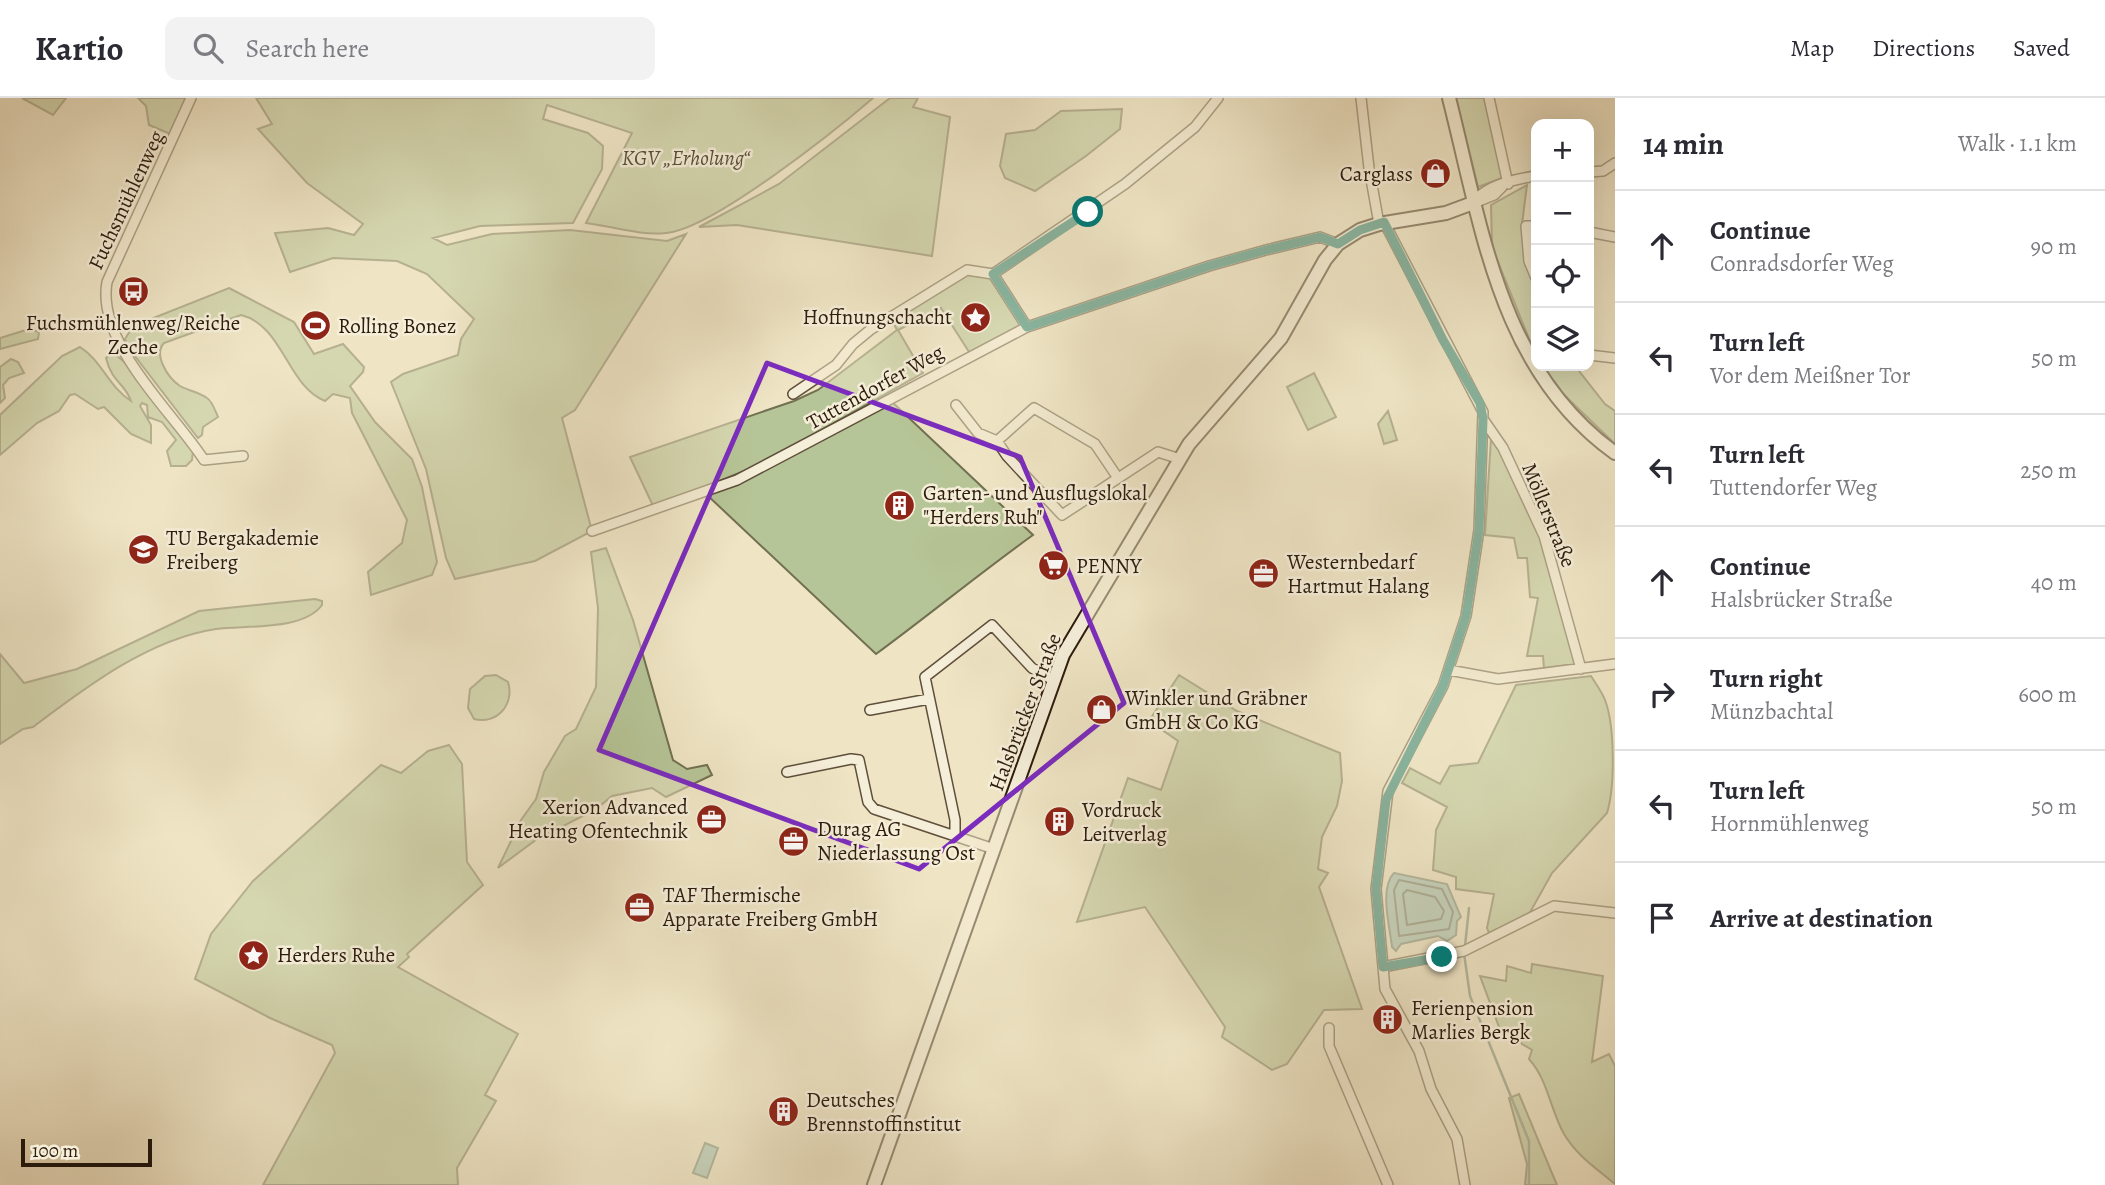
<!DOCTYPE html>
<meta charset="utf-8">
<style>
:root{--surface:#fff;--page:#f2f2f3;--text:#2b2b33;--muted:#7c7c81;--line:#e1e1e2}
body{margin:0;font-family:Alegreya,serif;background:var(--page);color:var(--text)}
.controls{position:absolute;right:21px;top:21px;display:grid;overflow:hidden;border-radius:14px;box-shadow:0 7px 28px #0002}
.controls button{width:63px;height:63px;display:grid;place-items:center;padding:0;border:0;border-bottom:2px solid var(--line);background:var(--surface);color:var(--text);font:35px sans-serif}
.scale{position:absolute;left:21px;bottom:18px;width:131px;box-sizing:border-box;padding-left:7px;border:4px solid #2d1c0c;border-top:0;font-size:19px;line-height:24px;white-space:nowrap;color:#2d1c0c;-webkit-text-stroke:5px #f5eed9;paint-order:stroke}
.stop{position:absolute;width:21px;height:21px;margin:-16px;border:5px solid #0f766e;border-radius:50%;background:#fff}
.stop.end{background:#0f766e;border-color:#fff;box-shadow:0 2px 7px #0008}
.list{margin:0;padding:0;list-style:none}
h2{display:flex;justify-content:space-between;align-items:center;height:91px;margin:0;padding:0 28px;font-size:30px}
h2 small{font-size:23px;font-weight:400;color:var(--muted)}
.list li{display:grid;grid-template-columns:46px 1fr auto;gap:21px;align-items:center;box-sizing:border-box;height:112px;padding:0 28px;border-top:2px solid var(--line)}
.list b{display:block;font-size:26px;white-space:nowrap}
.list p{margin:0;font-size:23px;white-space:nowrap;color:var(--muted)}
.list em{font-size:23px;font-style:normal;color:var(--muted)}
.icon{flex:none;width:38px;height:38px;fill:none;stroke:currentColor;stroke-width:2;stroke-linecap:round;stroke-linejoin:round}
.map{position:relative;flex:none;width:1615px;height:1087px;overflow:hidden}
header{display:flex;align-items:center;gap:42px;box-sizing:border-box;height:98px;padding:0 35px;background:var(--surface);border-bottom:2px solid var(--line)}
header strong{font-size:33px}
nav{display:flex;gap:38px;margin-inline-start:auto;font-size:24px}
.search{width:490px;height:63px;background:var(--page);display:flex;align-items:center;gap:18px;box-sizing:border-box;padding:0 24px;border-radius:14px;color:var(--muted);font-size:26px}
main{display:flex}
aside{flex:1;background:var(--surface)}
.map>svg:first-child{display:block}
</style>
<header>
<strong>Kartio</strong>
<div class="search"><svg class="icon" aria-label="search" viewBox="0 0 24 24"><circle cx="10" cy="10" r="6"/><path d="M15 15l6 6"/></svg>Search here</div>
<nav><a>Map</a><a>Directions</a><a>Saved</a></nav>
</header>
<main>
<div class="map">
<svg width="1615" height="1087" viewBox="0 0 1615 1087">
<rect width="100%" height="100%" fill="#efe5c5"/>
<filter id="stains"><feTurbulence type="fractalNoise" baseFrequency=".00286" numOctaves="4"/><feColorMatrix values="0 0 0 0 .2 0 0 0 0 .09 0 0 0 0 .02 0 0 0 .5 -.17"/></filter>
<radialGradient id="worn" r=".72"><stop offset=".6" stop-color="#630" stop-opacity="0"/><stop offset="1" stop-color="#630" stop-opacity=".3"/></radialGradient>
<!-- green -->
<path fill="#b6c597" stroke="#727052" stroke-width="2" d="M22,0H66L53,17Z
M138,0H191L175,38L149,27L146,8Z
M256,0H873C836,32 711,132 666,135C641,138 611,128 586,125L632,35L547,7L543,21L588,35L603,48L602,71L573,125L480,128L433,140L447,147L492,136L570,132L667,143L686,136L575,312L562,320L592,433L535,463L455,481L446,460L426,371L391,284L403,276L458,257L461,241L474,221L427,176L397,163L333,160L290,174L275,135L328,130L354,137L363,126L307,85L258,31L272,26Z
M890,0H918L913,9L950,19L932,158L737,127L699,129L779,86Z
M1456,0H1487L1502,80L1478,89Z
M1122,11L1120,31L1086,58L1035,93L1005,80L1000,68L1006,36L1035,32L1061,13Z
M1527,87L1522,126L1525,165L1536,190V258L1492,149L1491,107Z
M967,172L993,176L1027,229L971,257L941,210L898,232L923,275L761,366L654,410L630,359L794,303L818,292L897,232L891,220Z
M229,190L294,224L314,256L343,246L364,269L363,274L350,288L375,324L412,361L422,389L437,464L432,477L371,497L368,474L402,445L407,422L352,315L350,300L333,296L325,303C287,288 283,227 241,217L164,245C153,257 168,280 180,288C189,293 199,294 207,300C212,303 215,312 218,319L203,329L202,337L198,340L128,249L125,241L133,228Z
M29,231L39,234L38,241L0,251V240Z
M80,249C102,263 108,288 131,303C125,285 112,285 106,260L112,254C146,279 169,319 193,352L192,362L186,368H171L167,353L176,342L162,324L148,319L147,307L142,305L140,308L151,327V345L131,336L104,309L98,311L75,296L70,297L59,313L37,325L0,357V317L62,258Z
M11,261L18,264L24,275L9,280L3,287L5,300L0,305V269Z
M1543,268H1575L1605,306L1615,313V346L1557,290Z
M1314,275L1336,319L1308,332L1287,289Z
M890,302L1033,437C980,475 929,517 876,556L706,396L801,353Z
M1388,313L1397,342L1384,346L1378,326Z
M1494,340L1543,446L1576,566L1544,571L1543,558H1527L1538,500L1530,499L1527,460H1518L1514,440L1485,437L1491,341Z
M606,450L633,522L673,662L687,671L707,667L712,677L666,699L652,690L612,698L595,712L537,741L498,770L521,722L536,701L544,674L565,638L576,631L596,589L598,510L591,454Z
M315,501L322,503V507C303,533 246,527 216,531C149,541 86,589 33,629L23,631L0,646V556L24,585L77,571L199,513Z
M496,577L508,584C515,606 497,627 474,621L468,610L470,591L485,578Z
M1179,577L1237,613L1340,655L1342,683L1337,708L1322,739L1318,771L1328,775L1319,789L1362,911L1324,912L1287,966L1272,972L1222,939L1225,929L1145,809L1077,824L1128,680L1161,692L1178,643L1149,623Z
M1591,578C1596,586 1602,594 1605,602C1615,628 1615,689 1607,715L1552,775L1528,818L1489,835L1487,830L1494,796L1456,791V779L1433,772L1436,732L1447,709L1402,685L1410,670L1440,686L1450,668L1478,665L1516,587Z
M449,647L462,666L467,764L483,787L407,856L409,859L398,869L518,936L485,997L496,1003L457,1070L458,1087H263L335,955L332,947L270,920L195,881L211,836L253,783L381,667L401,675L428,653Z
M1532,866L1603,878L1592,964L1609,956L1615,968V1086C1596,1070 1577,1058 1564,1036C1550,1011 1548,982 1529,961L1532,952L1522,946L1515,935L1502,937L1480,878L1506,883L1507,868L1531,875Z
M1519,996L1554,1080L1557,1087H1525L1527,1066L1509,1000Z"/>
<!-- water -->
<path fill="#9abfb3" stroke="#6e7e70" stroke-width="2" d="M1394,775L1447,786L1461,819L1457,823L1456,837L1447,843L1438,838L1401,846L1396,853L1392,849C1390,830 1379,790 1394,775Z
M705,1045L718,1050L707,1080L693,1075Z"/>
<g fill="none" stroke-linecap="round" stroke-linejoin="round">
<!-- shore -->
<path stroke="#646e60" stroke-width="2" d="M1399,782L1442,791L1453,814L1449,831L1399,838L1394,792Z
M1407,792L1435,799L1444,813L1441,821L1407,827L1403,796Z"/>
<!-- stream -->
<path stroke="#6e7e70" stroke-width="2.5" d="M1465,848L1469,810
M1464,855L1470,898L1529,1043V1087"/>
<defs>
<path id="street" d="M191,0L107,184C96,245 172,313 204,362L243,358
M1361,0L1369,70L1379,126
M1489,0L1508,86
M1589,74L1603,73L1615,65
M1473,105C1485,87 1515,81 1536,78
M1474,105L1494,97L1502,89
M1384,124L1483,314L1479,432L1466,518L1443,588L1388,693L1376,791L1385,891L1419,953L1431,991L1457,1041L1465,1087
M1536,128H1526L1529,163L1536,180
M1589,134L1615,139
M993,176L1027,229
M1589,257L1615,260
M793,296L836,267L853,246L870,232L967,172L993,176L1125,86L1195,29L1218,0
M956,307L978,335L997,343L1007,358L1062,417L1158,354L1180,361
M1483,321L1503,350L1544,438L1581,571
M997,343L1034,310L1095,346L1118,380
M592,433L737,382L1027,229L1209,168L1266,152L1320,139L1338,146
M1449,572L1498,581L1615,566
M870,612L929,601
M787,674L851,661L859,662L868,704L874,711L994,751
M955,737V722L925,579L992,527L1032,570L1053,582
M1383,869L1464,853L1554,808L1615,815
M1329,930V948L1388,1087"/>
<path id="secondary" d="M1449,0C1482,129 1499,272 1615,355
M874,1087L1063,557L1189,346L1281,240L1325,162L1338,146L1360,132L1379,126L1446,115L1473,105"/>
</defs>
<!-- street casing -->
<use href="#street" stroke="#5e4e3a" stroke-width="12"/>
<!-- secondary casing -->
<use href="#secondary" stroke="#2d1c0c" stroke-width="16"/>
<!-- street -->
<use href="#street" stroke="#f5eed9" stroke-width="9"/>
<!-- secondary -->
<use href="#secondary" stroke="#f5eed9" stroke-width="12"/>
</g>
<g fill="none" stroke-linecap="round" stroke-linejoin="round">
<!-- route -->
<path stroke="#0f766e" stroke-width="9" d="M1088,114L993,176L1027,229L1209,168L1266,152L1320,139L1338,146L1360,132L1384,124L1443,242L1480,305L1483,321L1479,432L1466,518L1443,588L1386,702L1376,791L1383,869L1442,859"/>
</g>
<!-- marked area -->
<path d="M0 0H1615V1087H0ZM767,265L1020,359L1124,605L919,771L599,652Z" fill="#efe5c5" fill-opacity=".55" fill-rule="evenodd"/>
<path fill="none" stroke="#7b2cbf" stroke-width="5" stroke-linejoin="round" d="M767,265L1020,359L1124,605L919,771L599,652Z"/>
<!-- icons -->
<defs>
<symbol id="shop-disc" viewBox="-11 -11 22 22"><circle r="9.5" fill="#8f2418" stroke="#f5eed9"/><path d="M-5-2.5h2.3a2.7 3.5 0 0 1 5.4 0H5L5.5 6h-11ZM-1.5-2.5h3a1.5 2.3 0 0 0-3 0Z" fill="#fff"/></symbol>
<symbol id="bus-disc" viewBox="-11 -11 22 22"><circle r="9.5" fill="#8f2418" stroke="#f5eed9"/><path d="M-5-6H5V4H4V6H2V4H-2V6H-4V4H-5ZM-3.5-4V0h7V-4ZM-3.5 1.2v1.5H-2V1.2ZM2 1.2v1.5H3.5V1.2Z" fill="#fff"/></symbol>
<symbol id="sight-disc" viewBox="-11 -11 22 22"><circle r="9.5" fill="#8f2418" stroke="#f5eed9"/><path d="M0-6L1.8-2.2L6-1.7L2.9 1.2L3.7 5.4L0 3.3L-3.7 5.4L-2.9 1.2L-6-1.7L-1.8-2.2Z" fill="#fff"/></symbol>
<symbol id="stadium-disc" viewBox="-11 -11 22 22"><circle r="9.5" fill="#8f2418" stroke="#f5eed9"/><path d="M0-5a6.5 5 0 1 0 0 10a6.5 5 0 1 0 0-10ZM-3.5-1.8h7v3.6h-7Z" fill="#fff"/></symbol>
<symbol id="building-disc" viewBox="-11 -11 22 22"><circle r="9.5" fill="#8f2418" stroke="#f5eed9"/><path d="M-4-6H4V6H1V3H-1V6H-4ZM-2.5-4.3h1.7v1.8h-1.7ZM.8-4.3h1.7v1.8H.8ZM-2.5-1h1.7V.8h-1.7ZM.8-1h1.7V.8H.8Z" fill="#fff"/></symbol>
<symbol id="university-disc" viewBox="-11 -11 22 22"><circle r="9.5" fill="#8f2418" stroke="#f5eed9"/><path d="M0-5L7-2L0 1L-7-2ZM-4 1L0 2.5L4 1V4Q0 6-4 4Z" fill="#fff"/></symbol>
<symbol id="supermarket-disc" viewBox="-11 -11 22 22"><circle r="9.5" fill="#8f2418" stroke="#f5eed9"/><path d="M-6-5.5h2.5l.6 2H6L4.5 2H-2.5L-4.4-4H-6ZM-1.5 3.2a1.3 1.3 0 1 0 .1 0ZM3 3.2a1.3 1.3 0 1 0 .1 0Z" fill="#fff"/></symbol>
<symbol id="office-disc" viewBox="-11 -11 22 22"><circle r="9.5" fill="#8f2418" stroke="#f5eed9"/><path d="M-6-3h4V-5.5h4V-3h4V5H-6ZM-1-4.5V-3h2v-1.5ZM-6 0V1H6V0Z" fill="#fff"/></symbol>
</defs>
<g fill-rule="evenodd">
<use href="#shop-disc" x="1418" y="58" width="35" height="35"/>
<use href="#bus-disc" x="116" y="176" width="35" height="35"/>
<use href="#sight-disc" x="958" y="202" width="35" height="35"/>
<use href="#stadium-disc" x="298" y="210" width="35" height="35"/>
<use href="#building-disc" x="882" y="390" width="35" height="35"/>
<use href="#university-disc" x="126" y="434" width="35" height="35"/>
<use href="#supermarket-disc" x="1036" y="450" width="35" height="35"/>
<use href="#office-disc" x="1246" y="458" width="35" height="35"/>
<use href="#shop-disc" x="1084" y="594" width="35" height="35"/>
<use href="#office-disc" x="694" y="704" width="35" height="35"/>
<use href="#building-disc" x="1042" y="706" width="35" height="35"/>
<use href="#office-disc" x="776" y="726" width="35" height="35"/>
<use href="#office-disc" x="622" y="792" width="35" height="35"/>
<use href="#sight-disc" x="236" y="840" width="35" height="35"/>
<use href="#building-disc" x="1370" y="904" width="35" height="35"/>
<use href="#building-disc" x="766" y="996" width="35" height="35"/>
</g>
<g text-anchor="middle" stroke-width="5" stroke-linejoin="round" paint-order="stroke">
<!-- park labels -->
<g font-size="21" font-style="italic" fill="#564f36" stroke="#f5eed9">
<text x="686" y="67">KGV „Erholung“</text>
</g>
<!-- poi labels -->
<g font-size="21" fill="#2d1c0c" stroke="#f5eed9" text-anchor="start">
<text x="1413" y="83" text-anchor="end">Carglass</text>
<text x="952" y="226" text-anchor="end">Hoffnungschacht</text>
<text x="133" y="232" text-anchor="middle">Fuchsmühlenweg/Reiche<tspan x="133" dy="24">Zeche</tspan></text>
<text x="338" y="235">Rolling Bonez</text>
<text x="923" y="402">Garten- und Ausflugslokal<tspan x="923" dy="24">"Herders Ruh"</tspan></text>
<text x="166" y="447">TU Bergakademie<tspan x="166" dy="24">Freiberg</tspan></text>
<text x="1287" y="471">Westernbedarf<tspan x="1287" dy="24">Hartmut Halang</tspan></text>
<text x="1076" y="475">PENNY</text>
<text x="1125" y="607">Winkler und Gräbner<tspan x="1125" dy="24">GmbH &amp; Co KG</tspan></text>
<text x="688" y="716" text-anchor="end">Xerion Advanced<tspan x="688" dy="24">Heating Ofentechnik</tspan></text>
<text x="1082" y="719">Vordruck<tspan x="1082" dy="24">Leitverlag</tspan></text>
<text x="817" y="738">Durag AG<tspan x="817" dy="24">Niederlassung Ost</tspan></text>
<text x="663" y="804">TAF Thermische<tspan x="663" dy="24">Apparate Freiberg GmbH</tspan></text>
<text x="277" y="864">Herders Ruhe</text>
<text x="1411" y="917">Ferienpension<tspan x="1411" dy="24">Marlies Bergk</tspan></text>
<text x="806" y="1009">Deutsches<tspan x="806" dy="24">Brennstoffinstitut</tspan></text>
</g>
<!-- street labels -->
<g font-size="21" fill="#2d1c0c" stroke="#f5eed9">
<text transform="translate(126 102) rotate(-65)" y="7">Fuchsmühlenweg</text>
<text transform="translate(875 289) rotate(-29)" y="7">Tuttendorfer Weg</text>
<text transform="translate(1549 417) rotate(68)" y="7">Möllerstraße</text>
<text transform="translate(1025 614) rotate(-69)" y="7">Halsbrücker Straße</text>
</g>
</g>
<rect width="100%" height="100%" filter="url(#stains)"/>
<rect width="100%" height="100%" fill="url(#worn)"/>
</svg>
<div class="controls">
<button>+</button>
<button>−</button>
<button><svg class="icon" aria-label="locate" viewBox="0 0 24 24"><circle cx="12" cy="12" r="6"/><path d="M12 2v4M12 18v4M2 12h4M18 12h4"/></svg></button>
<button><svg class="icon" aria-label="layers" viewBox="0 0 24 24"><path d="M12 4l9 5-9 5-9-5zM3 14l9 5 9-5"/></svg></button>
</div>
<div class="scale">100 m</div>
<div class="stop" style="left:1088px;top:114px"></div>
<div class="stop end" style="left:1442px;top:859px"></div>
</div>
<aside>
<h2>14 min<small>Walk · 1.1 km</small></h2>
<ul class="list">
<li><svg class="icon" aria-label="ahead" viewBox="0 0 24 24"><path d="M12 20V5M6 11l6-6 6 6"/></svg><div><b>Continue</b><p>Conradsdorfer Weg</p></div><em>90 m</em></li>
<li><svg class="icon" aria-label="left" viewBox="0 0 24 24"><path d="M17 20v-9H6M10 6l-5 5 5 5"/></svg><div><b>Turn left</b><p>Vor dem Meißner Tor</p></div><em>50 m</em></li>
<li><svg class="icon" aria-label="left" viewBox="0 0 24 24"><path d="M17 20v-9H6M10 6l-5 5 5 5"/></svg><div><b>Turn left</b><p>Tuttendorfer Weg</p></div><em>250 m</em></li>
<li><svg class="icon" aria-label="ahead" viewBox="0 0 24 24"><path d="M12 20V5M6 11l6-6 6 6"/></svg><div><b>Continue</b><p>Halsbrücker Straße</p></div><em>40 m</em></li>
<li><svg class="icon" aria-label="right" viewBox="0 0 24 24"><path d="M7 20v-9h11M14 6l5 5-5 5"/></svg><div><b>Turn right</b><p>Münzbachtal</p></div><em>600 m</em></li>
<li><svg class="icon" aria-label="left" viewBox="0 0 24 24"><path d="M17 20v-9H6M10 6l-5 5 5 5"/></svg><div><b>Turn left</b><p>Hornmühlenweg</p></div><em>50 m</em></li>
<li><svg class="icon" aria-label="arrive" viewBox="0 0 24 24"><path d="M6 21V4h12l-3 4 3 4H6"/></svg><div><b>Arrive at destination</b></div></li>
</ul>
</aside>
</main>
